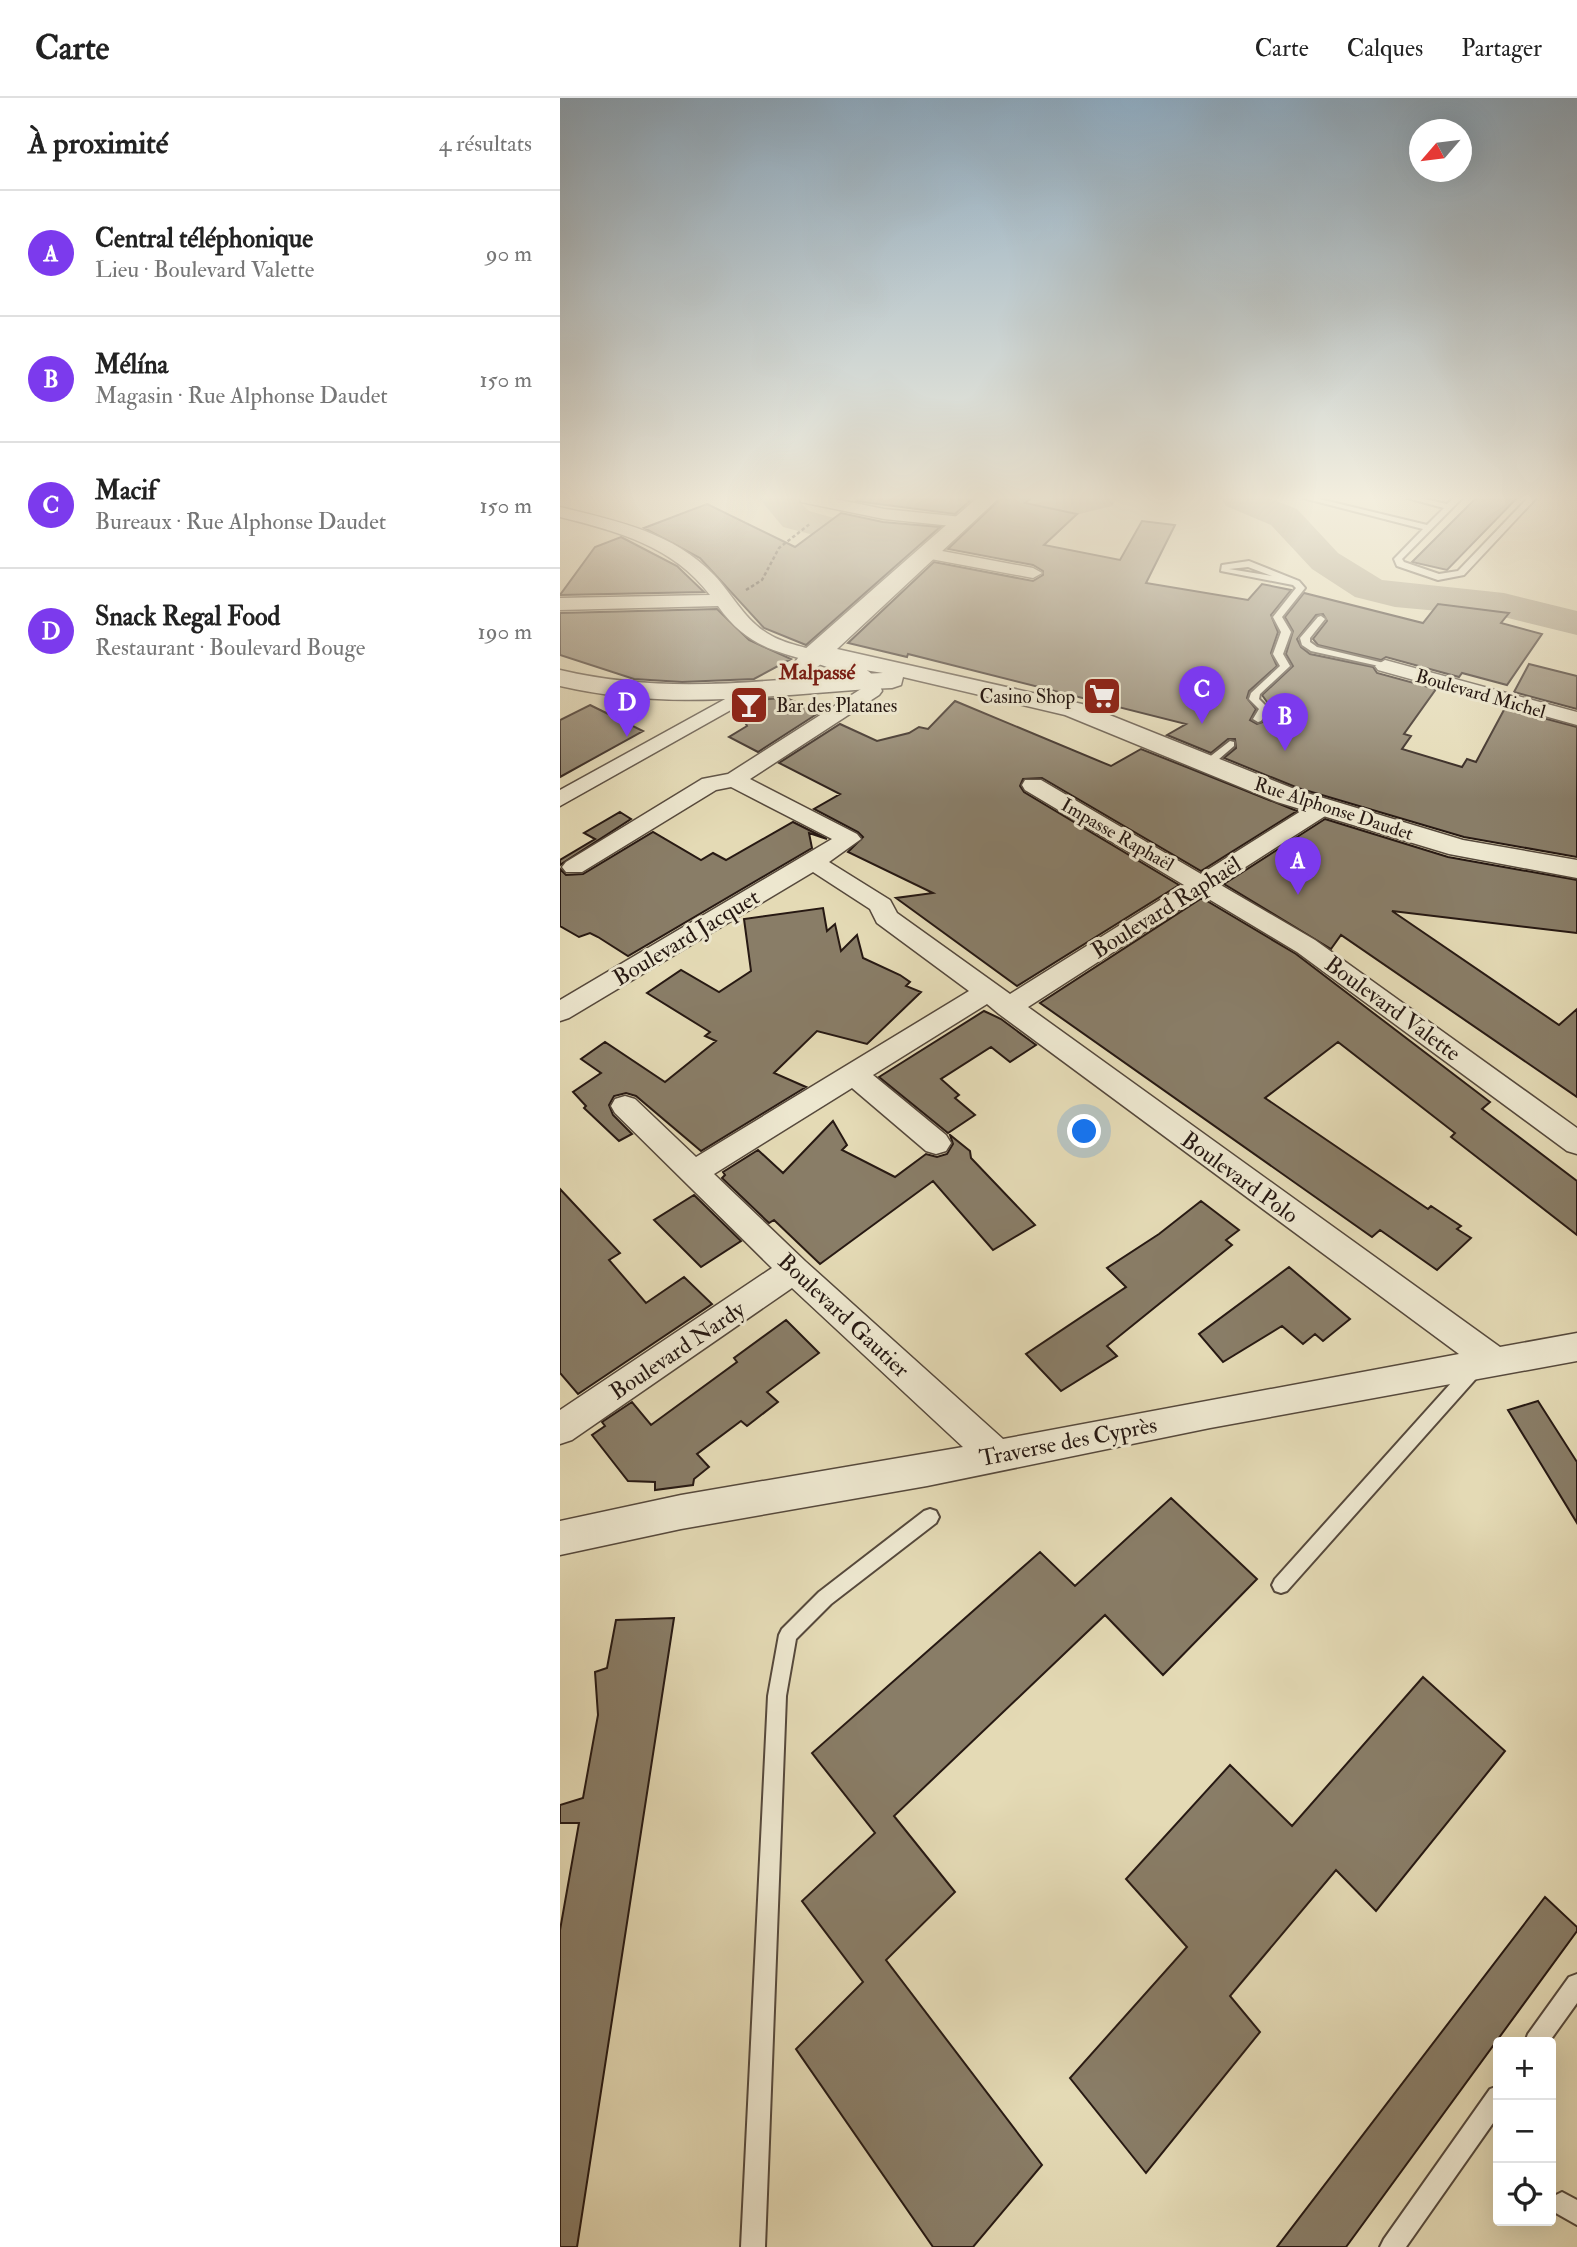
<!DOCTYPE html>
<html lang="fr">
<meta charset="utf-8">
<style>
:root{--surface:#fff;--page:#f6f6f6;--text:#222;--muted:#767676;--line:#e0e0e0;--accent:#7c3aed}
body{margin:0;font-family:"IM FELL Double Pica",serif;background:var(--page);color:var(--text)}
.controls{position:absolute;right:21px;bottom:21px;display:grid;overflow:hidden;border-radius:7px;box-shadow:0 7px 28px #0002}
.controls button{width:63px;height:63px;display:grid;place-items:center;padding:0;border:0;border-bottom:2px solid var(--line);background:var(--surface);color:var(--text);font:35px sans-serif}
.compass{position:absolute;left:849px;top:21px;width:63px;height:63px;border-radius:50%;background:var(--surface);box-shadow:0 7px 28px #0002;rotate:242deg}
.you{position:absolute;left:525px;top:1034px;width:24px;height:24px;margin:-18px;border:5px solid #fff;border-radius:50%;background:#1a73e8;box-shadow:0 0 0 10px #1a73e833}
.badge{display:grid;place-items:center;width:46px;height:46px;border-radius:50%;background:var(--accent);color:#fff;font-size:23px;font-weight:700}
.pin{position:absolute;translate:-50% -58px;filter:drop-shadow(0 2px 4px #0008)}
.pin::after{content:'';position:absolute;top:37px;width:24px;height:21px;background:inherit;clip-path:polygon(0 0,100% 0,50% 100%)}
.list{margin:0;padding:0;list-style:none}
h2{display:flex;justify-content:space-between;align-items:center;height:91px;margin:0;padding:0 28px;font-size:30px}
h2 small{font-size:23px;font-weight:400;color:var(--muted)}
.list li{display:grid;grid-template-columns:46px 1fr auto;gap:21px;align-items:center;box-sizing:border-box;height:126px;padding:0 28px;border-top:2px solid var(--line)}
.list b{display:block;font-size:26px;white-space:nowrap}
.list p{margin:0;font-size:23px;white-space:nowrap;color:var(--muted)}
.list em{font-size:23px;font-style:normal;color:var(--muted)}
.icon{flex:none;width:38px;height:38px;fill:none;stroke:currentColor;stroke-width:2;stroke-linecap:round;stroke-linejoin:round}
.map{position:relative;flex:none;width:1017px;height:2149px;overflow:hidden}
header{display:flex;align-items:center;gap:42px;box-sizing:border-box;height:98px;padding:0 35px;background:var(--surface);border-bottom:2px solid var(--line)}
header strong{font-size:33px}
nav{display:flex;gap:38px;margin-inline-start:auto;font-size:24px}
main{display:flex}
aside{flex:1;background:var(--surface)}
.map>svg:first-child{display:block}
</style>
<header>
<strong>Carte</strong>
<nav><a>Carte</a><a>Calques</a><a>Partager</a></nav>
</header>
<main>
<aside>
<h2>À proximité<small>4 résultats</small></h2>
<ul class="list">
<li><span class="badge">A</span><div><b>Central téléphonique</b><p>Lieu · Boulevard Valette</p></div><em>90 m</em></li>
<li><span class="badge">B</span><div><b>Mélína</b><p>Magasin · Rue Alphonse Daudet</p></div><em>150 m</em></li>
<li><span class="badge">C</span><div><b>Macif</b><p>Bureaux · Rue Alphonse Daudet</p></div><em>150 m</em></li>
<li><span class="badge">D</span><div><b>Snack Regal Food</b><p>Restaurant · Boulevard Bouge</p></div><em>190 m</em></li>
</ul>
</aside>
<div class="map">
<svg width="1017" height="2149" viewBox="0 0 1017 2149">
<rect width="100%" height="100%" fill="#e4dab5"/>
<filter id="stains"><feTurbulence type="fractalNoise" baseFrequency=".00286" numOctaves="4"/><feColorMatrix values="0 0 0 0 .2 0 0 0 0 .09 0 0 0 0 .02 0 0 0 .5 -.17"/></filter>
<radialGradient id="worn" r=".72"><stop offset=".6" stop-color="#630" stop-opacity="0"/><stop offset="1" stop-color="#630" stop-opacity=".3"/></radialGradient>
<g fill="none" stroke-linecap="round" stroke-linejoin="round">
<!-- river -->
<path fill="#a4987e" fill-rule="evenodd" d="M199,400H236L249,413L274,420L339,427L414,420L497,400H557L552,408L414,442L339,449L273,442L223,429Z
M661,400H709L737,411L778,455L822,482L944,495L1017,513V537L944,519L835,509L795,499L752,471L711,427L666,408Z"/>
</g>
<!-- building -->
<path fill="#897d67" stroke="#271913" stroke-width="2" d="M300,400H413L395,416L296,403Z
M441,400H471L465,405L517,416L484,447L560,462L582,423L615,427L586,485L688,502L702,486L731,492L711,517L718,534L711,555L717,568L689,593L687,600L696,611L690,622L697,626L703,624L712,611L702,597L733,568L726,556L733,533L725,519L744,495L863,525L878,506L949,515L941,525L982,536L947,587L902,575L899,579L826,559L821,562L758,547L753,541L767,523L763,516L756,517L737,541L741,549L750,556L813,569L817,575L876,591L844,636L851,638L842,651L902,669L907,661L916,664L945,610L1017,629V759L904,739L738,690L664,660L676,650L675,641H668L651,655L607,637L626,626L348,556L347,559L288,545L374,464L473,483L483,477V473L473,467L388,451Z
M916,400H957L887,472L852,464Z
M147,406L235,449L281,415L323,424L380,429L246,547L204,530L140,460L84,430Z
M61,439L117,468L144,494L0,497L35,449Z
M157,511L189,542L231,561L194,581L122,584L74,581L0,557V515Z
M969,566L1017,578V611L954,594Z
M226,600L260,614L198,654L169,639L187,628L178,611L194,602Z
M395,603L551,668L581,651L737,713L641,773L482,680L463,681L460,688L464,694L619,787L457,888L336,800L373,795L288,754L303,739L298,734L254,711L280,696L219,665L280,626L317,643L349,635L359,629L368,631Z
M30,607L83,633L0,679V622Z
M60,714L71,721L0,767V762L35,741L24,735Z
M765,721L888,759L1017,782V835L832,813L999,927L1017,911V999L781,837L771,851L664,786Z
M233,724L267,741L249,735L252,750L68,858L38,839L30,835L19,839L0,828V771L6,777L23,776L93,734L141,762L153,755L166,762Z
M642,800L736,856L930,1004L922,1011L1017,1083V1137L891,1039L895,1035L778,944L705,1000L868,1111L871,1108L901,1128L897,1131L911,1140L877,1172L820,1132L812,1139L480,905Z
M263,810L267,833L275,826L281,853L297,837L303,860L340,877L350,884L346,888L361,894L307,946L257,933L214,975L246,989L141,1053L76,998L66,995L54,998L49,1007L53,1017L72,1036L59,1043L24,1010L26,1008L13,994L41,975L21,961L45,944L105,984L156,943L145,938L150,934L87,895L121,872L159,894L191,873L184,821Z
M424,913L441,921L476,947L450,964L431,949L381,981L399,997L395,1000L415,1017L388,1035L319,979Z
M273,1023L287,1047L282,1052L335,1079L366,1056L377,1059L387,1056L393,1046L390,1037L410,1053L411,1060L475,1127L433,1152L373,1083L260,1166L214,1122L209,1125L162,1080L165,1077L163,1074L198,1052L223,1075Z
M0,1091L60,1155L49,1162L86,1205L124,1179L152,1206L18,1296L0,1275Z
M134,1097L181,1143L141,1169L94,1122Z
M641,1103L679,1132L666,1142L672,1147L547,1248L557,1258L501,1293L466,1256L566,1189L547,1170L599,1136Z
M729,1169L790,1221L763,1243L755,1236L743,1246L722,1228L663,1264L639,1236Z
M226,1222L259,1255L207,1294L218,1304L187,1328L181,1323L137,1356L149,1369L134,1381L133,1387L95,1392V1384L68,1383L32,1337L45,1328L42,1324L72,1304L91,1327L177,1264L174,1260Z
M978,1303L1017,1364V1425L948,1312Z
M611,1400L697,1481L603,1577L545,1517L334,1718L395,1794L326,1862L482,2067L413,2149H373L236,1951L303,1884L242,1803L315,1735L252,1655L480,1454L515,1488Z
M114,1520L17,2149H0V1832L19,1725H0V1707L23,1700L38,1617L35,1574L47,1570L56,1522Z
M863,1579L945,1653L816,1813L776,1772L670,1898L700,1934L586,2075L510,1980L627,1849L566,1781L670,1667L732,1728Z
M985,1799L1017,1829V1833L786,2149H717Z"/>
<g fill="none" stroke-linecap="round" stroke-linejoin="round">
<defs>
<path id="service" d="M743,400H755L867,427L884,410L847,400H860L887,406L894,400H902L842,461L844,464L879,476L898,473L968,400H976L904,477L878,482L837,468L834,461L863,431Z
M689,463L739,483L745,490L722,519L731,534L723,556L730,568L700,596L699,601L709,611L701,623L698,624L693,621L699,611L689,601L691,595L720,568L713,556L721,534L713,519L736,490L733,487L661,473L662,467ZM688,469L712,478L669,471Z
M761,518L765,521L750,540V544L757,549L828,566V570L751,553L742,547L740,540L758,519Z
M670,643L674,644V648L651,668H643V664Z
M915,1263L921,1265L923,1270L921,1275L727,1493L721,1495L715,1493L712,1487L715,1481L909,1265Z
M370,1411L376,1413L379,1419L376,1425L271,1506L236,1541L226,1598L205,2149H181L208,1598L219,1537L222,1531L259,1494L364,1413Z
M1017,1876V1905L989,1944H965L968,1936L1009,1879Z
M938,1988V2018L846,2149H820L824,2141L930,1991Z
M1002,2094L1017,2102V2127L994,2114L991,2107L994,2098Z"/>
<path id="minor" d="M239,400H270L324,411L402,419L411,424L402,429L324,421L241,404Z
M0,409C56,423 113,434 154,477C174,498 185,524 212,538C244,556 310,553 322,593L319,597L190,681L297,736L301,741L269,764L330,802L337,815L450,896L624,787L465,692L462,687L465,682H481L641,776L757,703H773L776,708L773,713L659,786L755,842L1017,1030V1056L1007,1053L737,854L642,797L468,909L940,1249L1017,1235V1263L650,1330L367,1388L121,1431L0,1457V1423L121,1397L403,1349L232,1190L12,1342L0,1346V1312L212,1170L55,1015L51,1008L55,1001L65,998L75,1001L136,1059L409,893L317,825L310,811L253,774L9,920L0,923V902L272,741L171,689L156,692L22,774H6L2,769L6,764L142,681L168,676L301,591L300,586C247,550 200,568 158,508L0,512V500L150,497C113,448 57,433 0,419ZM427,906L439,916L899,1256L443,1341L245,1163L154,1076L292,990L366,1053L376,1056L386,1053L391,1045L386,1037L313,977Z
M366,450L473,470L482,475L473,480L360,459L357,455Z
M825,562L1017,614V627L818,572L815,568Z
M187,589L194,591L197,595L194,599L0,708V692Z"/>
<path id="tertiary" d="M417,400H439L277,551L522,606L737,692L903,742L1017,762V780L889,756L717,704L505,617L343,579L341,587L332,590C215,595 117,615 0,588V572C115,599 208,580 323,575L262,565C253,573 248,576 235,573L232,568L244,552Z"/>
</defs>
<!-- service casing -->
<use href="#service" stroke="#56493c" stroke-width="4"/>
<!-- minor casing -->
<use href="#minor" stroke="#56493c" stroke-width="3"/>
<!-- tertiary casing -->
<use href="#tertiary" stroke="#56493c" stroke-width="3"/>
<!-- path -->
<path stroke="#271913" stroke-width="2.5" stroke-dasharray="3.5 2.5" stroke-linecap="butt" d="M186,492L202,482L219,450L251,425"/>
<!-- service -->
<use href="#service" fill="#ede7cf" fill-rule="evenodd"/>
<!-- minor -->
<use href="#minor" fill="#ede7cf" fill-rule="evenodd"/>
<!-- tertiary -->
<use href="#tertiary" fill="#ede7cf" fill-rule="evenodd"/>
</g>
<!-- sky -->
<linearGradient id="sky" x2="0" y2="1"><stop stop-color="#8da9be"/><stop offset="0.57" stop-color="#f3eede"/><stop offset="1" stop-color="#f3eede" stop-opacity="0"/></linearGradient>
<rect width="1017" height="701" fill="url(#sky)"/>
<!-- icons -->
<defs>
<symbol id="supermarket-square" viewBox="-11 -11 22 22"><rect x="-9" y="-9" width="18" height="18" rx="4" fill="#8f2418" stroke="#ede7cf"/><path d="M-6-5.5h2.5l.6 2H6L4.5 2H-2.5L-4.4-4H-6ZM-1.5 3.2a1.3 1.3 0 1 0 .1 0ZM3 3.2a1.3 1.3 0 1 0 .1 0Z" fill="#fff"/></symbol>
<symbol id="bar-square" viewBox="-11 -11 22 22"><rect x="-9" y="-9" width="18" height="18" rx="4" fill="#8f2418" stroke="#ede7cf"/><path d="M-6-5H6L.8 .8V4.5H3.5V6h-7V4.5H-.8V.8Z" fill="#fff"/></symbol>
</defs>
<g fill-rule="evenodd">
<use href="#supermarket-square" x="520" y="576" width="44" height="44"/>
<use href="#bar-square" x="167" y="585" width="44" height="44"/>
</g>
<g text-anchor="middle" stroke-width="6" stroke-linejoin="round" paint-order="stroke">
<!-- far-street labels -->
<g font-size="19" fill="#271913" stroke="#ede7cf">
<text transform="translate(921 595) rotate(16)" y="7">Boulevard Michel</text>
<text transform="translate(774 710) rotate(18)" y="7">Rue Alphonse Daudet</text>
<text transform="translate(558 736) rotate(30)" y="7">Impasse Raphaël</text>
</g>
<!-- far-poi labels -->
<g font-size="19" fill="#271913" stroke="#ede7cf" text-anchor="end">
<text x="515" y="605">Casino Shop</text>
<text x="216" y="614" text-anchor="start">Bar des Platanes</text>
</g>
<!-- far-quarter labels -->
<g font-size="21" font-weight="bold" fill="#7a1f14" stroke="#ede7cf">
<text x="257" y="581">Malpassé</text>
</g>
<!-- street labels -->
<g font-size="23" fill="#271913" stroke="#ede7cf">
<text transform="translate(606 809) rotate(-32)" y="8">Boulevard Raphaël</text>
<text transform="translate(126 839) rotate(-31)" y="8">Boulevard Jacquet</text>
<text transform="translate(833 910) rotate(36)" y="8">Boulevard Valette</text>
<text transform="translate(680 1079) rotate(36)" y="8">Boulevard Polo</text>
<text transform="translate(284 1217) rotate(43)" y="8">Boulevard Gautier</text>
<text transform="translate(117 1252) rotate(-34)" y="8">Boulevard Nardy</text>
<text transform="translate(508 1343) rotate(-11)" y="8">Traverse des Cyprès</text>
</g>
</g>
<rect width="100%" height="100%" filter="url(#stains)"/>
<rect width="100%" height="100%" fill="url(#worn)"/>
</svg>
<div class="controls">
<button>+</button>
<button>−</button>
<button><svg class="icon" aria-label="locate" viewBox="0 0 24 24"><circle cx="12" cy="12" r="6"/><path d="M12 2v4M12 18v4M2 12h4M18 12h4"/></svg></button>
</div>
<svg class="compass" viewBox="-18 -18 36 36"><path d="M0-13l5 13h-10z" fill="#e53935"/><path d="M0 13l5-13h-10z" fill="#767676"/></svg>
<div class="you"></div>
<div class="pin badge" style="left:738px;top:797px">A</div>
<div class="pin badge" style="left:725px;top:653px">B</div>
<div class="pin badge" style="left:642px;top:626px">C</div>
<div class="pin badge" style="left:67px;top:639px">D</div>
</div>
</main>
